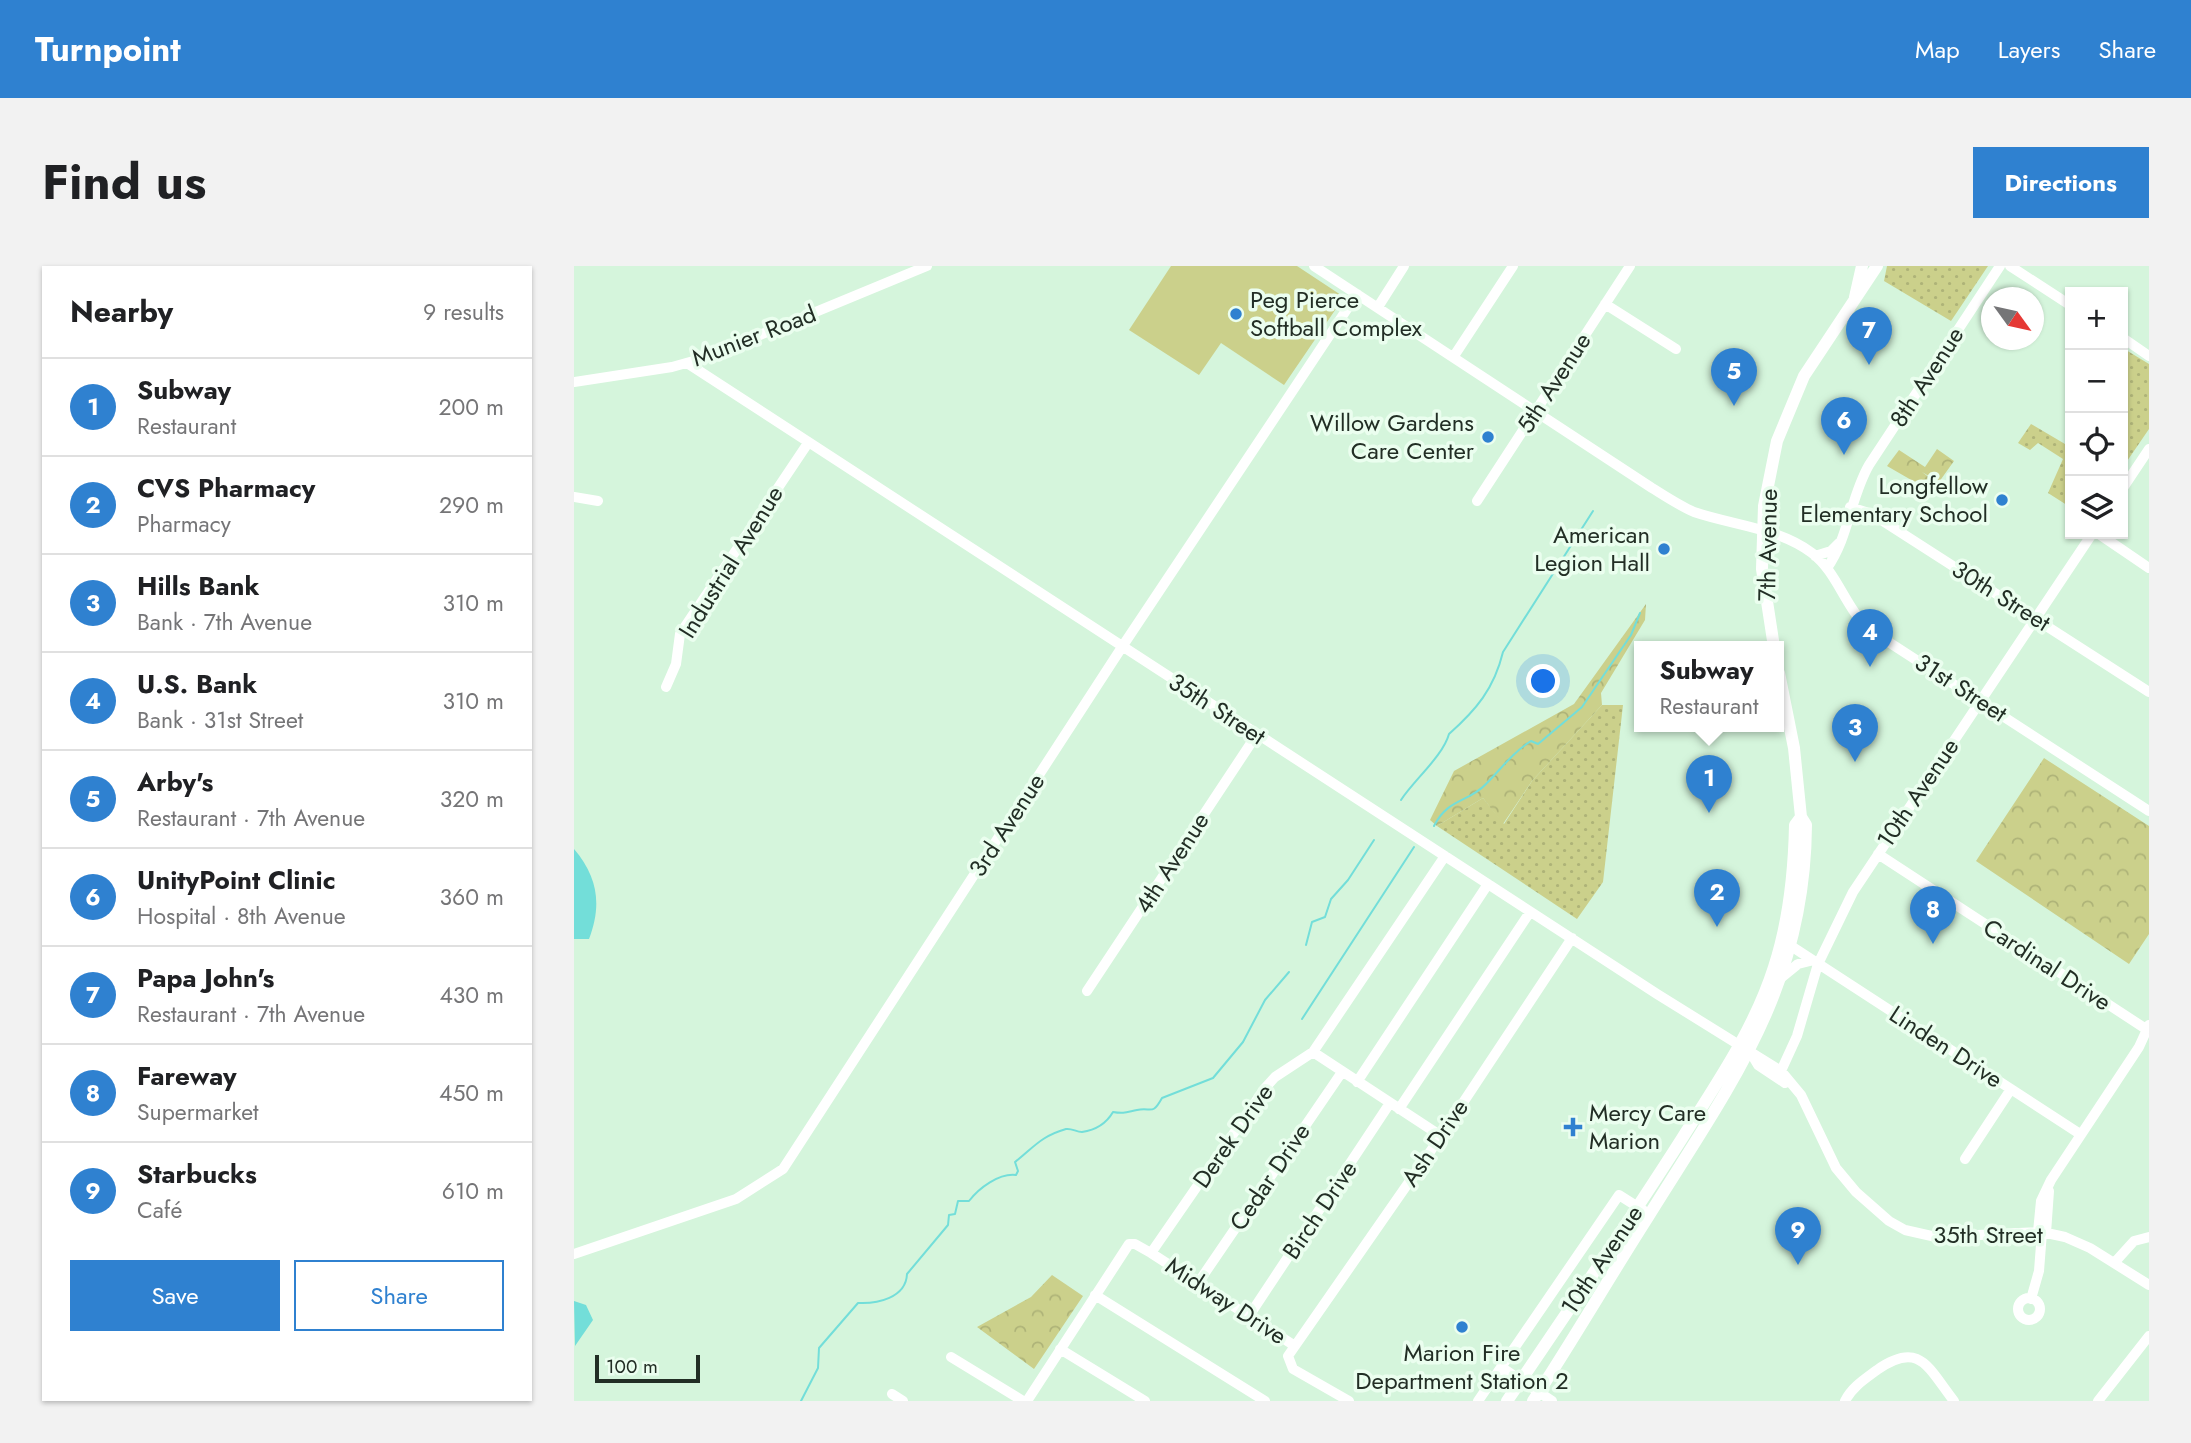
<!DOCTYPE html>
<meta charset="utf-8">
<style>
:root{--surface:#fff;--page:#f2f2f2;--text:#202124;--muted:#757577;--line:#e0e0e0;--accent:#2f81d0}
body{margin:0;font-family:Jost,sans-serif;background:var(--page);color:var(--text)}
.controls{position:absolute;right:21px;top:21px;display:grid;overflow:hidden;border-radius:0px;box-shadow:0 2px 5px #0004}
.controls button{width:63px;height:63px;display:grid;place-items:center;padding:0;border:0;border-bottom:2px solid var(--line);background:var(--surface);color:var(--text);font:35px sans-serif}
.compass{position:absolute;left:1407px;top:21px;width:63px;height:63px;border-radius:50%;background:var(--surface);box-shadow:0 2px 5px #0004;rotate:123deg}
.scale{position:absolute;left:21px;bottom:18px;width:105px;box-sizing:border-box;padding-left:7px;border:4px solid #222e25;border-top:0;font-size:19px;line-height:24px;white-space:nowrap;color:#222e25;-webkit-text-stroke:5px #ebfeef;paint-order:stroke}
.you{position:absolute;left:970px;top:416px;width:24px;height:24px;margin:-18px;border:5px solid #fff;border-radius:50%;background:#1a73e8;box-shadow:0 0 0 10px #1a73e833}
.badge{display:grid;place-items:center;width:46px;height:46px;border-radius:50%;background:var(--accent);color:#fff;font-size:23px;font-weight:700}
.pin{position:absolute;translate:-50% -58px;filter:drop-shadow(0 2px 4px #0008)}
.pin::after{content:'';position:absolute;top:37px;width:24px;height:21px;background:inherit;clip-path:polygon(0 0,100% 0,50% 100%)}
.popup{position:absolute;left:1060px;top:375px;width:150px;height:91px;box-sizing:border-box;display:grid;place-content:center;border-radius:0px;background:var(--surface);filter:drop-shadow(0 2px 5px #0005);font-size:23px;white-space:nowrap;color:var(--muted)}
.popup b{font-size:26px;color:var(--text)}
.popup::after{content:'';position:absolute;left:50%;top:100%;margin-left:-14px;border:14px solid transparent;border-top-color:var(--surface)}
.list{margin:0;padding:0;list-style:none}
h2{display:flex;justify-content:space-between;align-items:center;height:91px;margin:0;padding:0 28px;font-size:30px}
h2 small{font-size:23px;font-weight:400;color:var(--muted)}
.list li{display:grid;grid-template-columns:46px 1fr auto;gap:21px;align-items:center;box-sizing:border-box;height:98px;padding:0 28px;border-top:2px solid var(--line)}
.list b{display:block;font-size:26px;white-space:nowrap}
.list p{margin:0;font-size:23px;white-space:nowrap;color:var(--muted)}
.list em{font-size:23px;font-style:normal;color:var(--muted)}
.actions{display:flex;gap:14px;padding:21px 28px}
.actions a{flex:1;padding:16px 0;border:2px solid var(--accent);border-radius:0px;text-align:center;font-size:24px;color:var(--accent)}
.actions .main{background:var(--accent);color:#fff}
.icon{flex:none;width:38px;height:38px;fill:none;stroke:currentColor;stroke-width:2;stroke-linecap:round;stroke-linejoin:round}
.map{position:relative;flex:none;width:1575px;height:1135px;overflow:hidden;border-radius:0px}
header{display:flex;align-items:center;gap:42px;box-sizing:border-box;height:98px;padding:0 35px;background:var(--accent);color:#fff}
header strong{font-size:33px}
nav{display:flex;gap:38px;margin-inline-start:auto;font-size:24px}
.intro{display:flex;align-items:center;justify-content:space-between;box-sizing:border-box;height:168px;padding:0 42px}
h1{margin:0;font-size:49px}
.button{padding:18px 32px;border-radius:0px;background:var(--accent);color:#fff;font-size:24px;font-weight:700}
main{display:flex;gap:42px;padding:0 42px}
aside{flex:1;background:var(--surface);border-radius:0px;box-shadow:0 2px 5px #0004}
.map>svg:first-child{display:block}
</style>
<header>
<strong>Turnpoint</strong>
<nav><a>Map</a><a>Layers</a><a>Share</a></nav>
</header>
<div class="intro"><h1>Find us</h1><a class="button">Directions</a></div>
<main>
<aside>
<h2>Nearby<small>9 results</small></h2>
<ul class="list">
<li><span class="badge">1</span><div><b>Subway</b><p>Restaurant</p></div><em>200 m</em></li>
<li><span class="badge">2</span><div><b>CVS Pharmacy</b><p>Pharmacy</p></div><em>290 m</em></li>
<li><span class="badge">3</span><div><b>Hills Bank</b><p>Bank · 7th Avenue</p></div><em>310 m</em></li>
<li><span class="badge">4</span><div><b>U.S. Bank</b><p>Bank · 31st Street</p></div><em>310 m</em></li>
<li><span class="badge">5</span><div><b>Arby's</b><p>Restaurant · 7th Avenue</p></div><em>320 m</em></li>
<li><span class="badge">6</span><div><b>UnityPoint Clinic</b><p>Hospital · 8th Avenue</p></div><em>360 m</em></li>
<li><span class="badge">7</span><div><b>Papa John's</b><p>Restaurant · 7th Avenue</p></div><em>430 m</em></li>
<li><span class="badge">8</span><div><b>Fareway</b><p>Supermarket</p></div><em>450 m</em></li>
<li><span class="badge">9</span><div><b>Starbucks</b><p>Café</p></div><em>610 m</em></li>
</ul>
<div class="actions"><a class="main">Save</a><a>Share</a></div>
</aside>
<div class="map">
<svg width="1575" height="1135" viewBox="0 0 1575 1135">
<defs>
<pattern id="grass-dots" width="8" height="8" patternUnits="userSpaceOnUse" patternTransform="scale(1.75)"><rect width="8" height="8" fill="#cbd08b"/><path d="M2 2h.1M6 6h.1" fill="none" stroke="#aeb378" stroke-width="1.8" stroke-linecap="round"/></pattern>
<pattern id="forest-crowns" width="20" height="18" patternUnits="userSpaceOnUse" patternTransform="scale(1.75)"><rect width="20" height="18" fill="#cbd08b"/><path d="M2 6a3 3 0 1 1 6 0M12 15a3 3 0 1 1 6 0" fill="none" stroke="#aeb378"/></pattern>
</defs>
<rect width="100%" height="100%" fill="#d5f5dc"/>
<!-- grass -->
<path fill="url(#grass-dots)" d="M1313,0H1414L1377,55L1310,15Z
M1552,84L1575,98V163L1549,201V89Z
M1457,158L1491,178L1496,170V241L1474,227L1489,193L1464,177L1456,184L1444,177Z
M1028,439H1049L1029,616L1003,653L863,560L909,532L930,558L958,515Z"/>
<!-- forest -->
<path fill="url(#forest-crowns)" d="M1363,183L1380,195L1365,216L1348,206L1364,218L1358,226L1313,200L1325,184L1351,201Z
M1072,338L1071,354L1027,427L1028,439L958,515L929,558L909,532L863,560L856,554L880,505L1000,438Z
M1470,492L1575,560V668L1555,698L1402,595Z
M478,1009L509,1030L460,1103L403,1061L457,1031Z"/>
<!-- pitch -->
<path fill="#cbd08b" d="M597,0H723L770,31L710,119L647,77L625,109L555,64Z"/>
<!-- water -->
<path fill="#73ded9" d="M0,583C24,611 28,639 15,673H0Z
M0,1035L12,1039L19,1054L1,1080Z"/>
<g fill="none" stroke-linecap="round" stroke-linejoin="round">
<!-- stream -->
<path stroke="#73ded9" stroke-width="2" d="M827,534C840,514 869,490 875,468C902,444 920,423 929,386L1019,245
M860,560C874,532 894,537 912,518C927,503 938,487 957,475L964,478L1008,441L1057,369L1066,347
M732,679L738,656L751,651L757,633L774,614L800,574
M728,753L840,581
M227,1135L244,1102L245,1082L284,1037C303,1038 332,1032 333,1008L374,959L375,949L381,948L384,935H395C405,922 425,907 442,909L444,905L441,896C459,882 467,870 492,863C498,862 502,866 508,866C522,864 532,858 539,846C550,848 553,846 563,844C578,841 578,850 588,832L639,812L669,776L691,734L715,706"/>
<!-- minor -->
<path stroke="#fff" stroke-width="10" d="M740,0L1078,222C1091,230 1106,240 1120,246C1158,259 1205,262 1238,287C1264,307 1271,342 1296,364L1575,545
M1436,0L1496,39
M1031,38L1102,83
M804,41L830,0
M1549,72L1575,90
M880,90L939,0
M113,97L1083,728L1207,805L1227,829L1262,902L1282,926L1315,955L1331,964L1362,971L1468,966L1491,971L1516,982L1575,1019
M0,116L98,101L130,92L353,0
M1549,222L1575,183
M0,231L24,235
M903,235L1056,0
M1276,241L1298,248L1575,426
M1525,268L1575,302
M1241,290L1257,285L1265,277
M1253,302C1275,271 1276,232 1295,199L1426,0
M92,421L102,398L106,368L234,177
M1304,588L1572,763
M1217,680L1506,868
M1208,711L1224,698L1236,695
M513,725L683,468
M739,786L867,870
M1178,789L1184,799L1211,817
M1207,805L1223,770L1244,698L1279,626L1518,268
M783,816L914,618
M825,843L956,646
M1391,893L1437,823
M1464,966L1467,935L1477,914L1565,781L1575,759
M1472,967L1475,925
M577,987L691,822L701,811L739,786L871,590
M0,988L162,933L209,903L548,381L783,28
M1541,996L1560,975L1575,971
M624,1017L768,806
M521,1029L691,1135
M1444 1043a11 11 0 1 1 22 0a11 11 0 1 1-22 0Z
M1457,1033L1465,1005L1468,966
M675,1050L816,837
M486,1083L571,1135
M377,1091L449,1135
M927,1101L978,1135
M318,1128L329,1135
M453,1135L555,978H561L577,987L721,1080
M775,1135L719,1103L714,1090L867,870L998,672
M904,1135L1045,929L1075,948
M1271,1135C1278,1121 1291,1113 1303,1104C1346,1074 1354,1102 1380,1135
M1524,1135L1575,1070"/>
<!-- major -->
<path stroke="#fff" stroke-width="12" d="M1281,31L1288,0
M1200,381L1188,303L1190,240L1203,175L1230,110L1303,0
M933,1135C992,1048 1051,962 1107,874C1142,818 1180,764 1200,701C1215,655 1220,607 1221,559L1227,551
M959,1135C999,1074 1035,1012 1074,951C1156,819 1231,722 1232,559L1227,551L1220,482L1205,407"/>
</g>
<!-- markers -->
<g fill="#2f81d0" stroke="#ebfeef" stroke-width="2.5">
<circle cx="662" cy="48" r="7"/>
<circle cx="914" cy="171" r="7"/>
<circle cx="1428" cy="234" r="7"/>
<circle cx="1090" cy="283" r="7"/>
<path d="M995.5 850.5h7v7h7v7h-7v7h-7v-7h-7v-7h7z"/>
<circle cx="888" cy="1061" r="7"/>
</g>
<g text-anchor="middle" stroke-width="7" stroke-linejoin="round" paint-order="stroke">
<!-- poi labels -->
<g font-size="24" fill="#222e25" stroke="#ebfeef" text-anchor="end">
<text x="676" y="42" text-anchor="start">Peg Pierce<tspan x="676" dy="28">Softball Complex</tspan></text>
<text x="900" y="165">Willow Gardens<tspan x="900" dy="28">Care Center</tspan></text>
<text x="1414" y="228">Longfellow<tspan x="1414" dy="28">Elementary School</tspan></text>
<text x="1076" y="277">American<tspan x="1076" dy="28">Legion Hall</tspan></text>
<text x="1015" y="855" text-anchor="start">Mercy Care<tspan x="1015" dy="28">Marion</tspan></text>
<text x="888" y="1095" text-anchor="middle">Marion Fire<tspan x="888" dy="28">Department Station 2</tspan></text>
</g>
<!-- street labels -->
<g font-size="24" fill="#222e25" stroke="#ebfeef">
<text transform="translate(180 70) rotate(-21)" y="8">Munier Road</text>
<text transform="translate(1353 111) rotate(-57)" y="8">8th Avenue</text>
<text transform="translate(980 117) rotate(-57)" y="8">5th Avenue</text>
<text transform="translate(1194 279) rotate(-89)" y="8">7th Avenue</text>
<text transform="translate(157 296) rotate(-58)" y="8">Industrial Avenue</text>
<text transform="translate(1427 330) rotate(32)" y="8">30th Street</text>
<text transform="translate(1387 422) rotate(33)" y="8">31st Street</text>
<text transform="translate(643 443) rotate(33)" y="8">35th Street</text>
<text transform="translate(1344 527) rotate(-56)" y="8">10th Avenue</text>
<text transform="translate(433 559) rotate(-57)" y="8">3rd Avenue</text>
<text transform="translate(598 597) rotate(-57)" y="8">4th Avenue</text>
<text transform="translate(1473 699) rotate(33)" y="8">Cardinal Drive</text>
<text transform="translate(1372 781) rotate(33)" y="8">Linden Drive</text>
<text transform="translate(659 870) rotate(-55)" y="8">Derek Drive</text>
<text transform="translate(861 877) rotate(-56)" y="8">Ash Drive</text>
<text transform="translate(696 911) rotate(-56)" y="8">Cedar Drive</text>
<text transform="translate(746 944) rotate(-56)" y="8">Birch Drive</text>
<text x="1414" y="977">35th Street</text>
<text transform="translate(1028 994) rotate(-56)" y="8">10th Avenue</text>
<text transform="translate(652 1035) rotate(33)" y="8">Midway Drive</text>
</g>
</g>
</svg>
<div class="controls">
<button>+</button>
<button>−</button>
<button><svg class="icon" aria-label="locate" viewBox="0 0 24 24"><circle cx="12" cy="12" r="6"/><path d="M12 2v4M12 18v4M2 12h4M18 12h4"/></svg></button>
<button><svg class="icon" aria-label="layers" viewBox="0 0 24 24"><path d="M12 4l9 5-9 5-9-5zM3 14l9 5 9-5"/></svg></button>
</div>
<svg class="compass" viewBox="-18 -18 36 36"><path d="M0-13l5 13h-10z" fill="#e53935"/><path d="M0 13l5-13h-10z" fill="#757577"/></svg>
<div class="scale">100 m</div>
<div class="you"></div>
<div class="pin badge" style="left:1135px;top:547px">1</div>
<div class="popup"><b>Subway</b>Restaurant</div>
<div class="pin badge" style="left:1143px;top:661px">2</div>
<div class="pin badge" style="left:1281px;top:496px">3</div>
<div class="pin badge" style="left:1296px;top:401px">4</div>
<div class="pin badge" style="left:1160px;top:140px">5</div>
<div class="pin badge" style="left:1270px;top:189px">6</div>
<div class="pin badge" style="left:1295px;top:99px">7</div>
<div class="pin badge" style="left:1359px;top:678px">8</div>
<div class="pin badge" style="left:1224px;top:999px">9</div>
</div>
</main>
